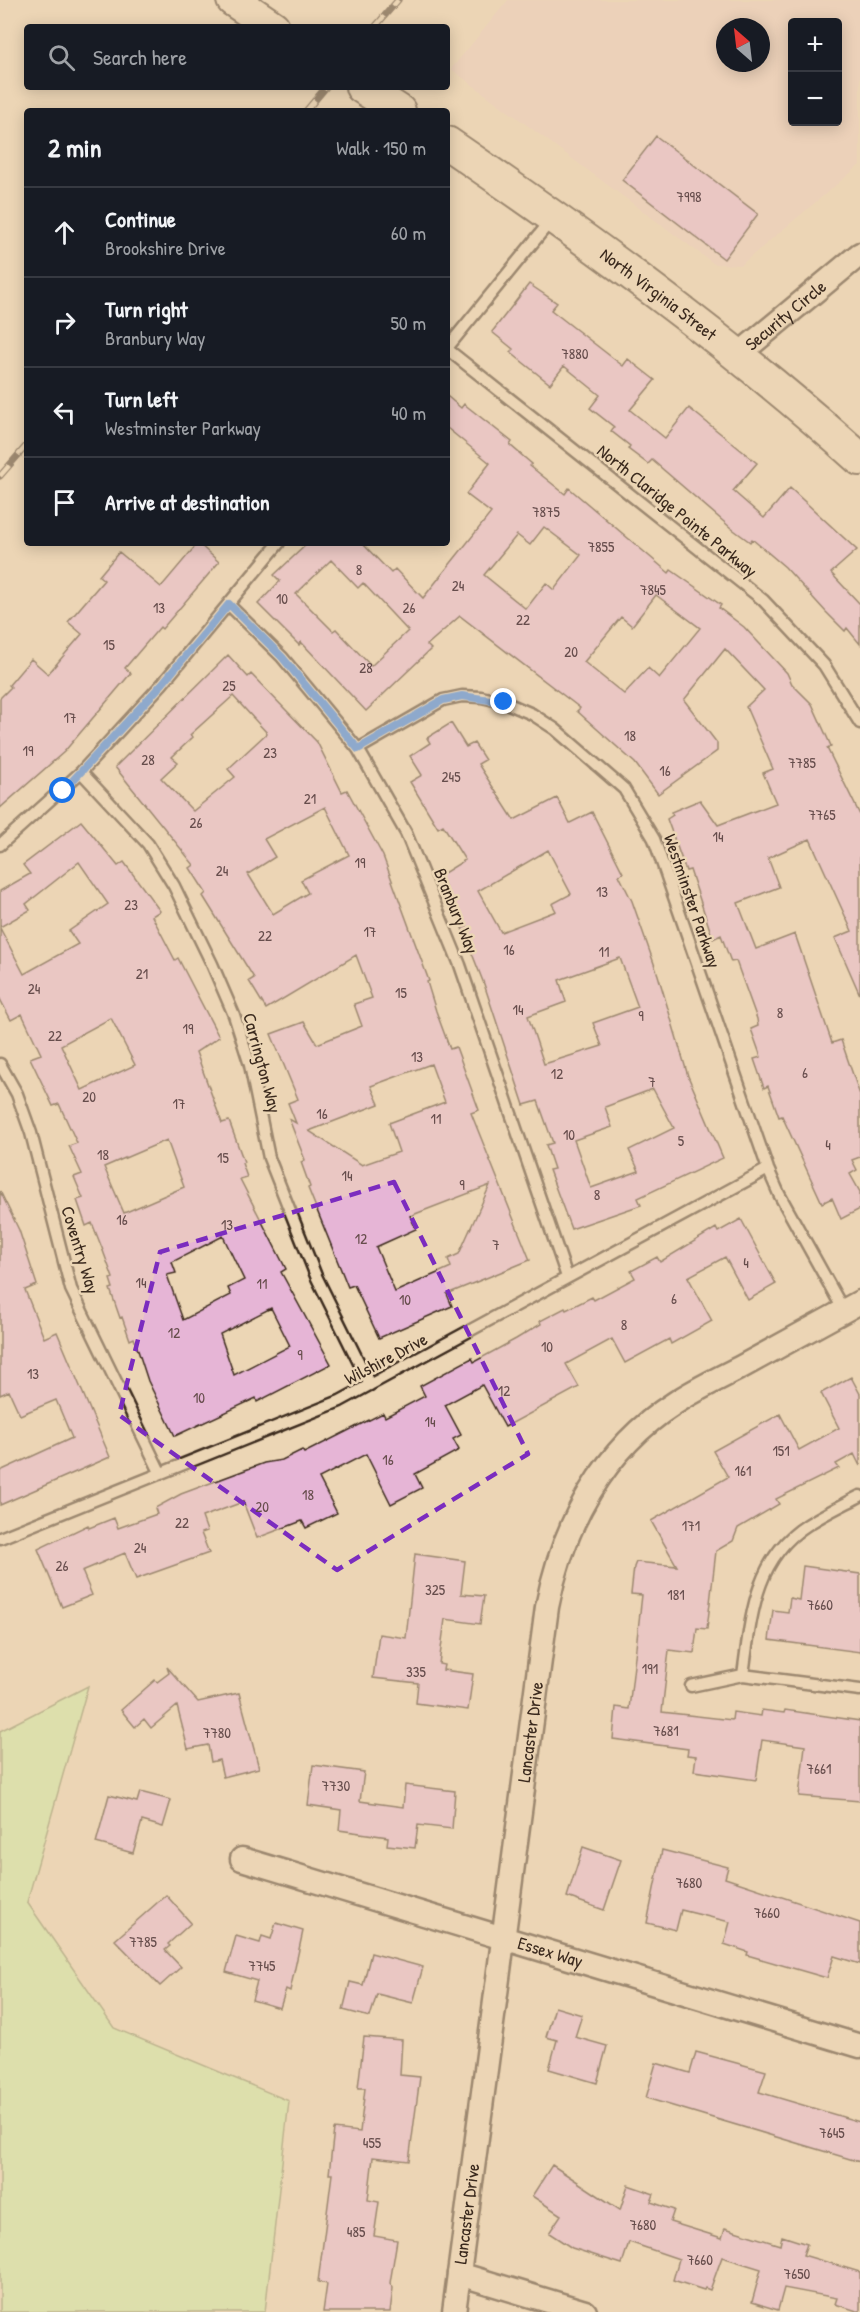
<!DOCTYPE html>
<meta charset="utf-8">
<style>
:root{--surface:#171b24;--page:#242831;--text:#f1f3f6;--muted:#9ea1a6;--line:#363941}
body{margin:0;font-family:"Patrick Hand",sans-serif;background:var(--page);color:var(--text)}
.controls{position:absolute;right:18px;top:18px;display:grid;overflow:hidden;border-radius:6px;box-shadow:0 3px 15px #0003}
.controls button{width:54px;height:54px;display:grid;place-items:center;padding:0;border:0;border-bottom:2px solid var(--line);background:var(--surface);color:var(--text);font:30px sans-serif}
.compass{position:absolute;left:716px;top:18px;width:54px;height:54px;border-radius:50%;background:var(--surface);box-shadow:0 3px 15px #0003;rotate:332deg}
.stop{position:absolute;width:18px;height:18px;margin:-14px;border:4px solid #1a73e8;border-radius:50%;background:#fff}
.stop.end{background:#1a73e8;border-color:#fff;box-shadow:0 2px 6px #0008}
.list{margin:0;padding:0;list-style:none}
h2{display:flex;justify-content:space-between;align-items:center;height:78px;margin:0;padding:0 24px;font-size:26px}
h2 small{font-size:20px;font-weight:400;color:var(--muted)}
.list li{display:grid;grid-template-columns:39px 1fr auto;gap:18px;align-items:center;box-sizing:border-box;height:90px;padding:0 24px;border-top:2px solid var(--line)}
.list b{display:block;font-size:22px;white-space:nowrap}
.list p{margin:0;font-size:20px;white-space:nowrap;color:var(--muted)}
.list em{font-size:20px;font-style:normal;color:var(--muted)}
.icon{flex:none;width:33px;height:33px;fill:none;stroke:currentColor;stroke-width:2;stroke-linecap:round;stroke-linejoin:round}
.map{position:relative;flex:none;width:860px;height:2312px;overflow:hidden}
.search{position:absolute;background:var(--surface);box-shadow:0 3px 15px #0003;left:24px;top:24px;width:426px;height:66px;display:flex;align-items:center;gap:15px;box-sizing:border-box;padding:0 21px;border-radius:6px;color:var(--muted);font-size:22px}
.panel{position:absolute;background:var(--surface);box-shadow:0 3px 15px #0003;left:24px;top:108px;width:426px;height:438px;border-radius:6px}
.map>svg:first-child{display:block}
</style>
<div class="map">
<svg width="860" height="2312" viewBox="0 0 860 2312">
<rect width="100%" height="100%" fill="#ecd6b5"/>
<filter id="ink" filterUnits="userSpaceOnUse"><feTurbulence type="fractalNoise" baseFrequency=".0167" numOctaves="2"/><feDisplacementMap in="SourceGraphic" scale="12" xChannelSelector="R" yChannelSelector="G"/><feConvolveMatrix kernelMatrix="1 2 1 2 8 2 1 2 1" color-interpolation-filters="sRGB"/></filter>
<g filter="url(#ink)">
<!-- built -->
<path fill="#eaccbf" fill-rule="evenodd" d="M508,0H860V165L741,265L714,264L451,69ZM792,22H838V122H792ZM725,27H761V63H725Z"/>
<!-- green -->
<path fill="#cbeba3" stroke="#838a60" stroke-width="1.5" d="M88,1686L27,1902L114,2028L289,2101L265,2312H0V1731Z"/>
<!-- building -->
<path fill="#e6b5d6" stroke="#3b2a1e" stroke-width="1.5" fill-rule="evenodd" d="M656,136L758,214L724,259L622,180Z
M529,284L557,303L551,310L623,366L628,359L655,380L630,410L665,438L689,408L757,463L733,491L764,518L790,488L857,550L831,573L860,604V644L847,628L845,631L826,612L785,567L752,539L750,542L731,528L652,460L648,464L628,449L630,446L611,431L614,427L590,408L600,395L564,366L550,384L510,352L513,349L492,332Z
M447,396L461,408L464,404L512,442L510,445L532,464L530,466L565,494L569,488L669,573L671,570L721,605L719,608L744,627L787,673L792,684L812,704L831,746L827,748L860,815V995L835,938L852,931L810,839L768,858L779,887L738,903L756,949L795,934L832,1043L841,1040L860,1095V1157L852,1160L857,1170L850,1174L860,1192V1209L841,1219L832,1198L822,1203L782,1116L779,1117L768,1086L764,1088L754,1059L761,1057L751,1029L758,1026L757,1019L736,961L731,962L721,935L713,939L690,870L686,871L667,819L673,815L671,812L700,800L718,825L776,803L763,773L773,769L746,707L764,690L725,649L684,700L717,743V751L658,794L635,763L577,711L580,708L460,616L427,645L431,649L366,711L301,642L299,645L258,604L280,581L274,575L308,543H362L391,573L395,569L423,598L491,513L466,494L490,463L447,428ZM544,527L581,555L554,590L546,583L526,609L484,575L517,535L530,545ZM331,560L358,588L363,583L408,631L371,666L336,629L333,631L296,594ZM656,595L700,628L659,678L648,668L624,694L584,662L621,617L632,626Z
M198,543L219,562L162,629L160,627L125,668L131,673L64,752L0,808V698L11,687L9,685L31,659L48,674L82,634L68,622L104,580L99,576L119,552L161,587Z
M228,655L248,677L251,674L317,742L342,792L347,790L383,856L429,981L427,982L436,1011L450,1049L456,1047L479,1110L471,1113L530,1260L447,1294L452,1306L379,1338L354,1285L348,1287L308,1188L310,1187L301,1162L305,1160L289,1119L296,1123L288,1103L298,1099L271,1034L304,1022L317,1044L362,1026L354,1004L372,998L356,955L266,1009L249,981L254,978L203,896L206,893L190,868L194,865L115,767ZM233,696L267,733L228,769L235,777L193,811L161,778L178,762L172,757L193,737L190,735ZM325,807L349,855L301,880L308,893L273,914L248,874L275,857L264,839ZM431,1064L445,1102L389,1123L399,1152L362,1165L309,1131L379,1104L371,1086ZM490,1185L459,1254L448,1259L451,1267L395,1292L376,1247L416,1229L410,1216Z
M451,723L466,747L474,743L485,760L478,764L514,820L557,798L570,823L592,812L623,873L619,875L632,901L658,975L688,1076L723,1158L638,1198L641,1205L571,1229L549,1170L554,1169L546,1145L553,1143L538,1101L524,1105L484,984L462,928L467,927L439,876L465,860L443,825L438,828L410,782L422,775L410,756L430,743L427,738ZM548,850L571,894L552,904L556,911L501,932L478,891ZM620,958L638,1007L593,1023L602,1046L544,1064L528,1016L566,1002L559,980ZM653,1089L674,1128L629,1150L639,1171L591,1188L574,1140L612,1127L605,1107Z
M81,821L118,866L124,862L160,911L152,916L175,960L178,958L219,1037L196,1052L222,1123L229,1121L244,1162L242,1163L247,1177L240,1179L286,1269L281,1272L331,1364L257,1402L256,1398L175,1436L148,1381L134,1338L130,1340L122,1317L120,1318L110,1289L113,1288L110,1279L113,1278L102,1248L92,1223L86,1226L77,1200L83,1198L74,1177L82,1174L69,1146L77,1143L59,1104L53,1106L30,1058L41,1054L22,1014L11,1020L0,999V928L24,974L78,944L69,931L108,904L79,862L26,904L30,910L0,927V891L30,874L23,865ZM111,1018L135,1065L82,1090L61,1045ZM167,1140L184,1187L124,1213L104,1167ZM223,1236L244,1280L228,1288L231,1295L183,1320L167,1275L176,1273L172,1262ZM271,1308L290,1346L234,1375L220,1334Z
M0,1191L19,1230L37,1285L25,1290L44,1338L57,1332L110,1457L0,1505V1471L72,1438L56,1400L20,1415L9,1391L0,1395Z
M741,1219L776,1284L748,1300L725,1257L688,1277L712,1321L671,1344L669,1339L625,1363L612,1339L566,1364L579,1387L505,1427L482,1385L445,1405L461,1435L453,1439L459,1450L415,1474L422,1488L391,1504L366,1454L319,1478L337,1513L306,1528L302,1521L257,1538L243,1502L202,1517L207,1531L201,1533L209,1553L136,1579L125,1553L82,1571L92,1595L62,1607L38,1549L88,1525L89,1528L114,1518L118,1528L157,1514L155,1508L181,1494L264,1463L282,1460L302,1450L304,1453L383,1413L385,1417L425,1396L420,1386L472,1358L474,1362L516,1339L541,1324L540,1321L565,1308L566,1310L592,1297L594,1300L635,1278L631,1271L657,1257L660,1262L716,1228L718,1232Z
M851,1377L860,1394V1466L854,1454L836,1464L839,1468L776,1499L779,1504L738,1528L733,1541L716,1551L707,1629L697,1628L694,1653L669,1650L662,1712L732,1720L733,1712L761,1716L762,1710L784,1713L785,1710L860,1721V1801L799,1796L805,1746L762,1740L756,1780L694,1771L696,1756L687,1755L688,1749L613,1739L616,1707L629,1709L642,1595L631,1594L634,1567L636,1562L677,1566L651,1521L728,1477L713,1451L780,1414L799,1450L839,1428L821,1393Z
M415,1554L465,1561L461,1594L484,1596L480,1624L445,1619L439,1664L444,1665L443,1670L473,1674L468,1710L416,1703L418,1683L373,1678L379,1634L406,1638Z
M803,1566L860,1574V1652L769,1640L773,1610L788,1612L790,1598L799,1600Z
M167,1667L198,1702L239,1693L259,1768L223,1777L219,1760L211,1762L208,1745L188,1749L177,1706L151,1728L144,1719L135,1727L121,1710L155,1680L157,1682L169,1673Z
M313,1765L364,1772L360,1801L403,1807L405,1785L455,1791L452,1829L418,1825L415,1848L387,1845L388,1837L339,1830L341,1810L308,1805Z
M140,1792L171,1800L163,1827L142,1821L133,1853L96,1843L109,1795L137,1802Z
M583,1847L621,1860L604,1910L567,1897Z
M662,1850L728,1867L725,1878L860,1923V1964L834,1956L827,1978L747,1955L748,1952L724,1944L730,1922L681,1910L676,1930L647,1923Z
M166,1895L191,1923L168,1944L170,1946L165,1950L181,1967L160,1986L115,1940Z
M276,1923L303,1931L290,1991L286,1989L280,2008L252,2000L257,1981L226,1972L236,1936L260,1943L262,1936L271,1939Z
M371,1953L423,1967L413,2003L377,1994L370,2017L343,2010L350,1982L363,1985Z
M555,2007L582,2015L575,2037L607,2046L597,2083L549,2069L557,2040L546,2037Z
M364,2037L402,2040L400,2075L420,2077L409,2161L373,2157L368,2200L379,2202L374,2236L397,2240L390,2283L393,2288L390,2312H323L327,2284L318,2282L332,2174H329L334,2129L360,2132L365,2088H358Z
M696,2052L766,2071L759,2092L860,2122V2162L646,2098L656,2063L690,2073Z
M552,2165L620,2210L628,2185L654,2194L651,2202L674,2210L670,2222L722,2238L725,2228L780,2245L782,2236L807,2244L803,2255L860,2272V2312L835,2304L837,2298L784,2288L778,2310L752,2302L761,2269L722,2257L710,2290L705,2288L704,2290L673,2280L679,2259L629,2242L622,2264L572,2248L549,2233L561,2215L532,2196Z"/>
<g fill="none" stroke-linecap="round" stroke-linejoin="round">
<defs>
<path id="lane" d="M447,348L553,218
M447,349L763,600L824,665L860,723
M229,605L282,657L358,749L406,833L460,965L567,1277
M358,749L443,700L462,696L481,697L504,702L532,714L555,729L624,789L654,839L768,1169L779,1194L844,1311
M81,772L148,844L174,886L212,964L234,1015L250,1065L269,1158L316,1276L370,1385
M0,845L81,772L162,684L279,543
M0,1064L17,1094L31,1133L71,1289L160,1472
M0,1538L340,1401L768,1169
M743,1675C751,1618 754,1559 807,1525C824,1514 843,1505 860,1496
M691,1686L743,1675L860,1690"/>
<g id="street">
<path id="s1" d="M738,355L860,254"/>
<path id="s2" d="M242,1859L860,2046"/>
<path d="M459,2274L585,2312"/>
<path id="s3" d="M454,2312L547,1607C563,1525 603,1449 675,1403C696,1389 720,1378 743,1366C782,1345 821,1323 860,1302"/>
</g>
<g id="secondary">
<path d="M233,0L273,27"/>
<path d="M362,87L399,111"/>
<path id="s4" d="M447,143C590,241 731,343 860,459"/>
</g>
</defs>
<!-- lane casing -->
<use href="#lane" stroke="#3b2a1e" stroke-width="15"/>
<!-- street casing -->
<use href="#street" stroke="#3b2a1e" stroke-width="27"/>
<!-- secondary casing -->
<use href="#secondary" stroke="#3b2a1e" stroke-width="36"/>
<!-- lane -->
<use href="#lane" stroke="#ecd6b5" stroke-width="10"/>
<!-- street -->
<use href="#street" stroke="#ecd6b5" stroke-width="22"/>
<!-- secondary -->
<use href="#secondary" stroke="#ecd6b5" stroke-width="32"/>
<defs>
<path id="rail" d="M375,27L398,0
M306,111L326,87
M0,476L27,445"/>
</defs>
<!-- rail casing -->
<use href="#rail" stroke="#3b2a1e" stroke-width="7"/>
<!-- rail -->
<use href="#rail" stroke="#ecd6b5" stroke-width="4.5" stroke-dasharray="14" stroke-linecap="butt"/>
</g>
</g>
<g fill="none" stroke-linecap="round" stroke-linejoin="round" filter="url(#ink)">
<!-- route -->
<path stroke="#1a73e8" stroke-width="8" d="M63,791L162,684L229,604L282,657L358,749L443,700L462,696L504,702"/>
</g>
<!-- marked area -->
<path d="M0 0H860V2312H0ZM394,1182L528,1454L337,1570L119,1415L160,1252Z" fill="#ecd6b5" fill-opacity=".55" fill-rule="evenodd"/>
<path fill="none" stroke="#7b2cbf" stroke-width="4.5" stroke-dasharray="12 8" stroke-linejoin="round" d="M394,1182L528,1454L337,1570L119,1415L160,1252Z"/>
<g text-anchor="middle" stroke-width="5" stroke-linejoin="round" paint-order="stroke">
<!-- number labels -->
<g font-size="15" fill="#664d4c">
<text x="689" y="202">7998</text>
<text x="575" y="359">7880</text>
<text x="546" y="517">7875</text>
<text x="601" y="552">7855</text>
<text x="359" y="575">8</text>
<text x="458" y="591">24</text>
<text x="653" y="595">7845</text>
<text x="282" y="604">10</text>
<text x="159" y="613">13</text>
<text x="409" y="613">26</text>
<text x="523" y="625">22</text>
<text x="109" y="650">15</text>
<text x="571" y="657">20</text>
<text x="366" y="673">28</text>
<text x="229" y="691">25</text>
<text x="70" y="723">17</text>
<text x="630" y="741">18</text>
<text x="28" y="756">19</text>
<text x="270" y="758">23</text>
<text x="148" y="765">28</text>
<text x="802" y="768">7785</text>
<text x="665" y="776">16</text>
<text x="451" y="782">245</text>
<text x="310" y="804">21</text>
<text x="822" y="820">7765</text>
<text x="196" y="828">26</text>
<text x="718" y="842">14</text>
<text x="360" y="868">19</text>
<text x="222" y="876">24</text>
<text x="602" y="897">13</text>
<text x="131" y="910">23</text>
<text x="370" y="937">17</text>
<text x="265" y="941">22</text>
<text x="509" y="955">16</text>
<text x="604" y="957">11</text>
<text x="142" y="979">21</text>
<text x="34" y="994">24</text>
<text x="401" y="998">15</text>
<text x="518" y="1015">14</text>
<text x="780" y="1018">8</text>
<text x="641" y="1021">9</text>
<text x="188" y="1034">19</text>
<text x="55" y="1041">22</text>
<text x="417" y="1062">13</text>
<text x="805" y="1078">6</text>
<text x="557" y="1079">12</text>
<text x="652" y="1087">7</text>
<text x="89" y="1102">20</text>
<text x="179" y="1109">17</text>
<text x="322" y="1119">16</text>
<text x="436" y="1124">11</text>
<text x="569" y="1140">10</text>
<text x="681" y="1146">5</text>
<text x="828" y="1150">4</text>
<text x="103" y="1160">18</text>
<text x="223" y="1163">15</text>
<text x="347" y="1181">14</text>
<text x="462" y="1190">9</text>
<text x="597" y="1200">8</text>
<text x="122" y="1225">16</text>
<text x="227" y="1230">13</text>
<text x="361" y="1244">12</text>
<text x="496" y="1250">7</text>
<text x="746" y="1268">4</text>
<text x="141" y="1288">14</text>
<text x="262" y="1289">11</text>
<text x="674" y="1304">6</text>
<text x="405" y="1305">10</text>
<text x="624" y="1330">8</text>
<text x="174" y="1338">12</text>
<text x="547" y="1352">10</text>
<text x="300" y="1360">9</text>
<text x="33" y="1379">13</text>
<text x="504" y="1396">12</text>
<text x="199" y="1403">10</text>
<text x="430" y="1427">14</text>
<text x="781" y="1456">151</text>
<text x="388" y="1465">16</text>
<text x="743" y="1476">161</text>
<text x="308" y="1500">18</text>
<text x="262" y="1512">20</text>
<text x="182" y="1528">22</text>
<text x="691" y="1531">171</text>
<text x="140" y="1553">24</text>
<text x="62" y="1571">26</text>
<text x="435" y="1595">325</text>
<text x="676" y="1600">181</text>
<text x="820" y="1610">7660</text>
<text x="650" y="1674">191</text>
<text x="416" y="1677">335</text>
<text x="666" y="1736">7681</text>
<text x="217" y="1738">7780</text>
<text x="819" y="1774">7661</text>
<text x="336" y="1791">7730</text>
<text x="689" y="1888">7680</text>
<text x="767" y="1918">7660</text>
<text x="143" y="1947">7785</text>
<text x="262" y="1971">7745</text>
<text x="832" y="2138">7645</text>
<text x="372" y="2148">455</text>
<text x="643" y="2230">7680</text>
<text x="356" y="2237">485</text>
<text x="700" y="2265">7660</text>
<text x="797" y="2279">7650</text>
</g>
<!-- street labels -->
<g font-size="18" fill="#3b2a1e" stroke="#ecd6b5">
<text dy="6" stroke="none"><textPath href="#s4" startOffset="260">North Virginia Street</textPath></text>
<text dy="6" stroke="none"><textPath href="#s1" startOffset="62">Security Circle</textPath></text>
<text transform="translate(677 511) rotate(39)" y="6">North Claridge Pointe Parkway</text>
<text transform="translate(692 901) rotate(71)" y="6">Westminster Parkway</text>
<text transform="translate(456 911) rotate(68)" y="6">Branbury Way</text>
<text transform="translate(262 1063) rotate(75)" y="6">Carrington Way</text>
<text transform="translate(80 1250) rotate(73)" y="6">Coventry Way</text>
<text transform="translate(386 1359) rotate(-28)" y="6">Wilshire Drive</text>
<text dy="6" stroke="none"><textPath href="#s3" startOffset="585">Lancaster Drive</textPath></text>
<text dy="6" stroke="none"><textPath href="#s2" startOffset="322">Essex Way</textPath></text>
<text dy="6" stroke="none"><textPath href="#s3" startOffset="99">Lancaster Drive</textPath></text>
</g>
</g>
</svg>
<div class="controls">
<button>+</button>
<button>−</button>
</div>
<svg class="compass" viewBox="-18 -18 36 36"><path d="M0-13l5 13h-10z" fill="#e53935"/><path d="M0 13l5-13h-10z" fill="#9ea1a6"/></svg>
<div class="stop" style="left:63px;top:791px"></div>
<div class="stop end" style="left:504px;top:702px"></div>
<div class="search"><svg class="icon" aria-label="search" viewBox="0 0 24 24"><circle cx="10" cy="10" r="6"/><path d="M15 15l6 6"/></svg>Search here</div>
<section class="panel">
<h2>2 min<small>Walk · 150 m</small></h2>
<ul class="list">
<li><svg class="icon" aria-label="ahead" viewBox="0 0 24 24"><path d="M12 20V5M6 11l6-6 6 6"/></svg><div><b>Continue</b><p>Brookshire Drive</p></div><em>60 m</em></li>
<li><svg class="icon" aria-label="right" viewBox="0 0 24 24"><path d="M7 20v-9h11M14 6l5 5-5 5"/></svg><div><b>Turn right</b><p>Branbury Way</p></div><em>50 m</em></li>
<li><svg class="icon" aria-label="left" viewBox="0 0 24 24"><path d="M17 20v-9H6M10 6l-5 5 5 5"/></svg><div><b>Turn left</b><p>Westminster Parkway</p></div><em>40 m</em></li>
<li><svg class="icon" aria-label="arrive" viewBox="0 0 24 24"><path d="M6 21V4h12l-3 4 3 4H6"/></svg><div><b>Arrive at destination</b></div></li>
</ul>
</section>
</div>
